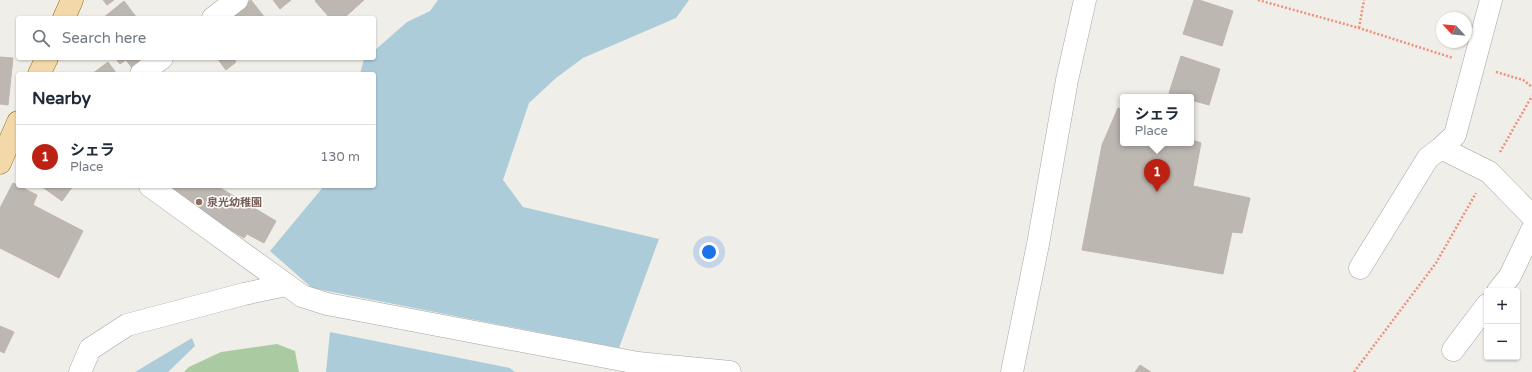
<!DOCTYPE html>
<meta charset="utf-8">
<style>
:root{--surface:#fff;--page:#f2f2f3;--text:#1f2937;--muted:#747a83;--line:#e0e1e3;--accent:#bd2114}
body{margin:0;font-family:"Varela Round","Noto Sans JP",sans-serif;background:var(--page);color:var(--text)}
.controls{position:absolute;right:12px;bottom:12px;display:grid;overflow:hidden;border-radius:4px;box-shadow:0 1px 3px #0004}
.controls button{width:36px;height:36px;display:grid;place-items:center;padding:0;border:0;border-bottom:1px solid var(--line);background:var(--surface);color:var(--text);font:20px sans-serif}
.compass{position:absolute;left:1436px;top:12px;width:36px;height:36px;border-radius:50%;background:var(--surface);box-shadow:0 1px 3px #0004;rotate:296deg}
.you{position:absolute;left:709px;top:252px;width:14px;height:14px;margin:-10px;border:3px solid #fff;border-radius:50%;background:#1a73e8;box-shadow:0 0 0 6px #1a73e833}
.badge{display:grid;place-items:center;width:26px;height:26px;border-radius:50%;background:var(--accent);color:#fff;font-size:13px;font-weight:700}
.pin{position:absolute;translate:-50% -33px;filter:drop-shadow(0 1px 2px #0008)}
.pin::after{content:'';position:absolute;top:21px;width:14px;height:12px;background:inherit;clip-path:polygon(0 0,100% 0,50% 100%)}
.popup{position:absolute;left:1120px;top:94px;width:74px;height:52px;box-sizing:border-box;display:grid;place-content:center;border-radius:4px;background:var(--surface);filter:drop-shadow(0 1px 3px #0005);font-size:13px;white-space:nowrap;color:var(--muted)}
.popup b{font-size:15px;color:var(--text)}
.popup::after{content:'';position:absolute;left:50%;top:100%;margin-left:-8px;border:8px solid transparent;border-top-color:var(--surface)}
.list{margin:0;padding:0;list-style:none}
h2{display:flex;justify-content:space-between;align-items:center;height:52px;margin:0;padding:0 16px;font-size:17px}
h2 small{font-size:13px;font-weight:400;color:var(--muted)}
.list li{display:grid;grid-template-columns:26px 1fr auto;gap:12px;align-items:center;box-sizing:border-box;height:64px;padding:0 16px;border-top:1px solid var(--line)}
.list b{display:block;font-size:15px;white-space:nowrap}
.list p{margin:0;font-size:13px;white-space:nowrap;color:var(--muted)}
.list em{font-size:13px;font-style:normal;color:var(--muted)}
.icon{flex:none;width:22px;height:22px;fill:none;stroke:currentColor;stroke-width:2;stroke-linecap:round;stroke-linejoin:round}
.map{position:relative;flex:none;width:1532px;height:372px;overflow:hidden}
.search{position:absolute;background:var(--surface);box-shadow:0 1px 3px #0004;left:16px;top:16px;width:360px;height:44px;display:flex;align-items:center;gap:10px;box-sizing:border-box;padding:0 14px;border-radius:4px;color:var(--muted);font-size:15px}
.panel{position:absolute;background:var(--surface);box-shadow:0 1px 3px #0004;left:16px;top:72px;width:360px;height:116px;border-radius:4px}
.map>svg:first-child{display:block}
</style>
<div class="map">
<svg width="1532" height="372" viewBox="0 0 1532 372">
<rect width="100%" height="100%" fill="#f0eee8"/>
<!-- forest -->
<path fill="#aacba1" d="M277,344L295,351L299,372H184L189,367L221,352Z"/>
<!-- water -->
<path fill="#adccd9" d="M438,0H689L676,18L583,58L556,78L529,103L503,180L523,207L659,239L619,348L312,288L270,251L324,186H374V74H360L364,59L365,58H374V51L407,22L430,11Z
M330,332L510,368L515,372H326Z
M192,338L195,346L168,372H135Z"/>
<!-- building -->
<path fill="#bdb7b1" stroke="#c0b6ac" d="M103,0H114L107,5Z
M251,0L265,18H229Z
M273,0H291L280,9Z
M316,0H364L344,18H330L315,1Z
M1194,0H1199L1233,11L1222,46L1183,34Z
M124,1L137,18H103Z
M1181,56L1220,69L1209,105L1191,100V97H1183L1169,93Z
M0,57L13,58L8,105L0,104Z
M115,58H145L132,68L126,60L120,64Z
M217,58H233L236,62L226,70Z
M108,62L117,74H92Z
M1118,108L1123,110V143H1191V126L1193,127L1192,140L1201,143L1193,186L1250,198L1242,233L1232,232L1223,274L1082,250L1102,145Z
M13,183L37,195L33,205L83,231L59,278L0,248V208Z
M41,186H73L62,201Z
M159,186H217L276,221L264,243L247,234L244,238Z
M0,326L14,332L4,353L0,351Z
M1140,365L1151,372H1135Z"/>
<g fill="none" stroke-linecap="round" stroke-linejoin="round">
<defs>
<path id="minor" d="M213,18L237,0
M141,74L162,58
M1441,148L1455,135L1491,0
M150,186L302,296L327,304L638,363L730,372
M1360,268L1428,158L1441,148L1489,172L1532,216
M1498,291L1510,276L1532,230
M1453,350L1487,305
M80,372L90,349L127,325L244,294L286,285
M1012,372L1038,244L1067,80L1085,0"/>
<path id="major" d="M64,18L72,0
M39,74L47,58
M0,163L18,122"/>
</defs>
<!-- minor casing -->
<use href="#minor" stroke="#a4a4a4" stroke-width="23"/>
<!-- major casing -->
<use href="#major" stroke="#8e6e0f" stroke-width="23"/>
<!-- path -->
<path stroke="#ed917c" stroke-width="2.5" stroke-dasharray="2 2" stroke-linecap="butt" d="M1258,0L1359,28L1453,58
M1359,28L1364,0
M1496,72L1523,80L1532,87
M1500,152L1532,96
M1354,372L1436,263L1476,193"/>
<!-- minor -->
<use href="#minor" stroke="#fff" stroke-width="22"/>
<!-- major -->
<use href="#major" stroke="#f3d9aa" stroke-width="22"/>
</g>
<!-- markers -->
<circle fill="#8d6e63" stroke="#fff" stroke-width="1.5" cx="199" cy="202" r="4"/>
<g text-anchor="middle" stroke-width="3" stroke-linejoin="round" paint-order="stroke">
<!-- education labels -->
<g font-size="11" font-weight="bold" fill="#785e54" stroke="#fff" text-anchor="start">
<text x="207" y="206">泉光幼稚園</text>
</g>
</g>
</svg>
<div class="controls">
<button>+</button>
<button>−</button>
</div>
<svg class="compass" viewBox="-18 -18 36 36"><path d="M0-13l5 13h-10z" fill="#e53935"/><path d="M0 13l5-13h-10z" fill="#747a83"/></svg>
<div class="you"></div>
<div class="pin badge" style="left:1157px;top:192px">1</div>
<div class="popup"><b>シェラ</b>Place</div>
<div class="search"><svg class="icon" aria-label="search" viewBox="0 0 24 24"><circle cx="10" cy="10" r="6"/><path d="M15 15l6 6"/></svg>Search here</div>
<section class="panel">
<h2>Nearby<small></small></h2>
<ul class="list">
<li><span class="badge">1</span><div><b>シェラ</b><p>Place</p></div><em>130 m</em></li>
</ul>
</section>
</div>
